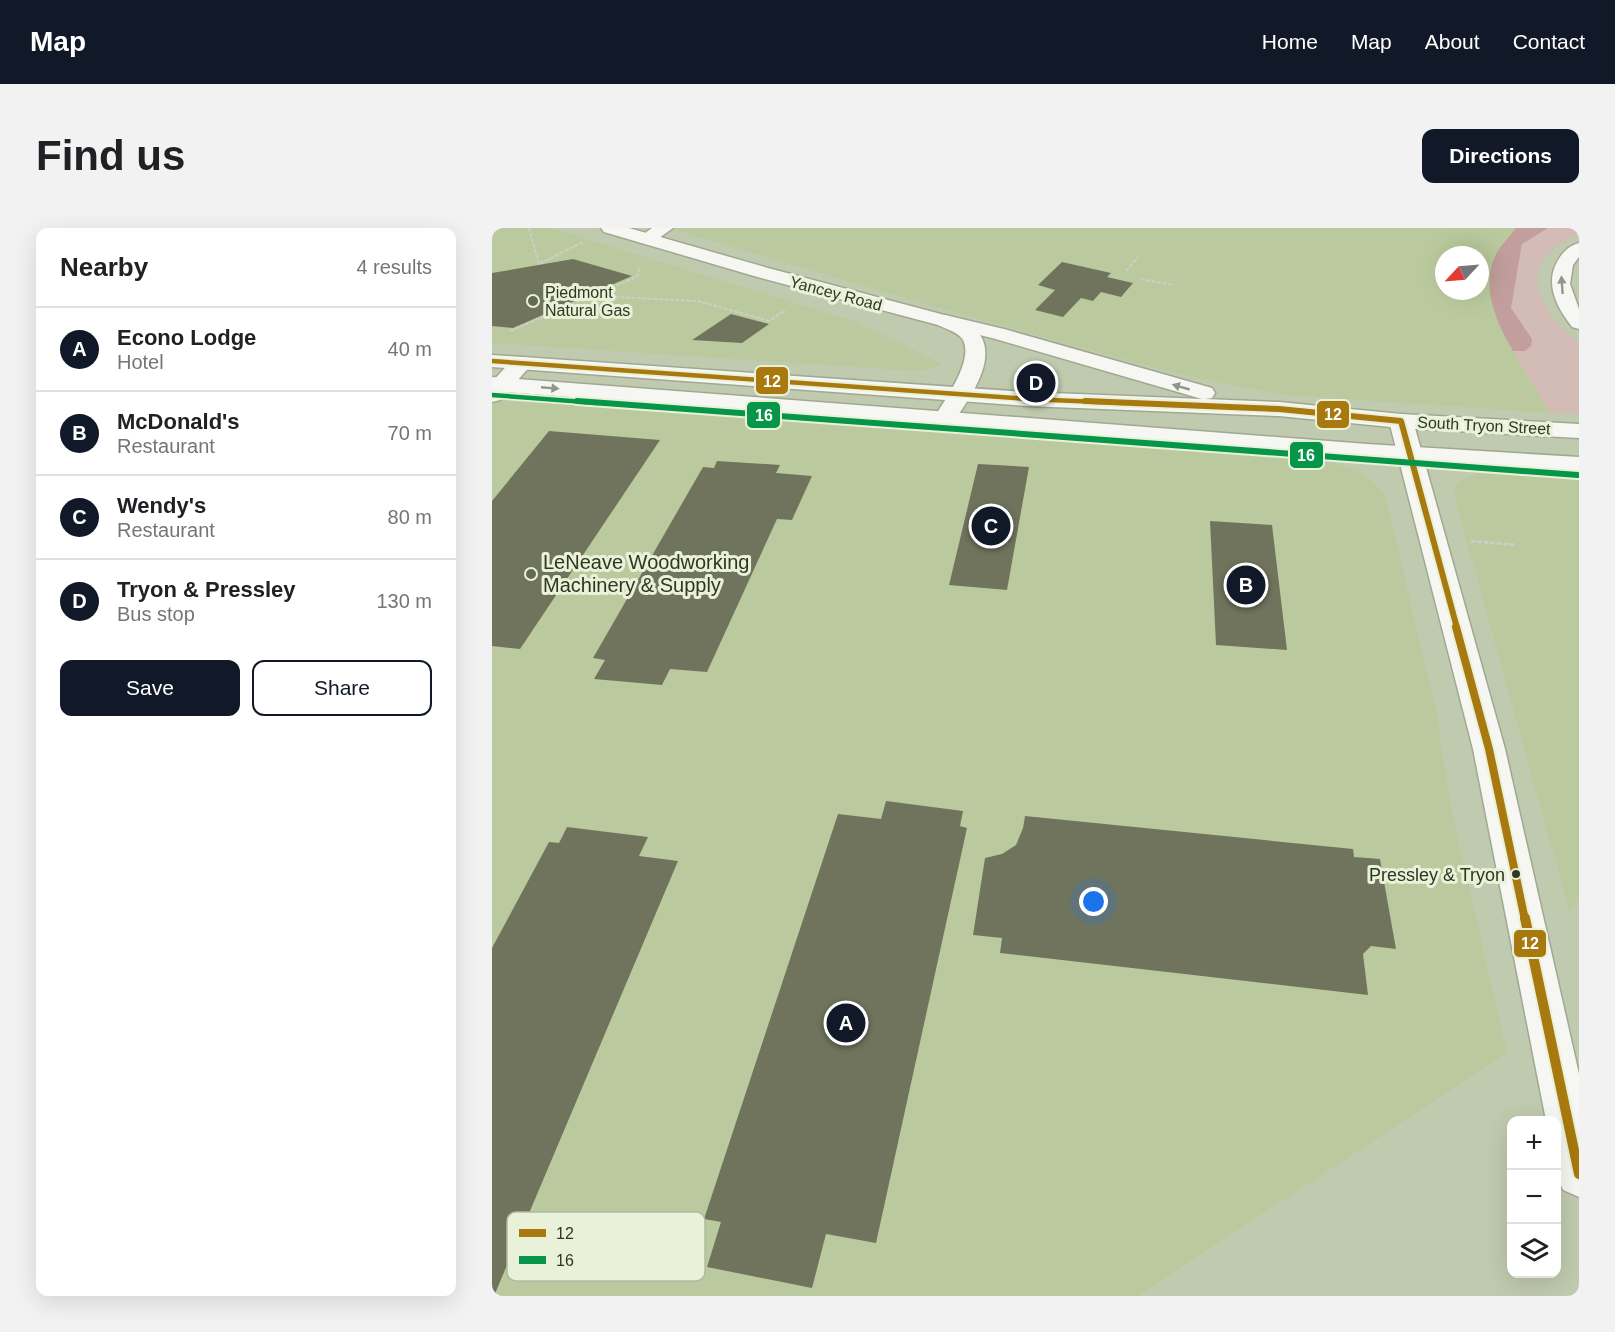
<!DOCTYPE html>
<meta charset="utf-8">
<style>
:root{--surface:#fff;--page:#f2f2f2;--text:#202124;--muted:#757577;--line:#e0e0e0;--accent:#111827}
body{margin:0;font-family:Arial,sans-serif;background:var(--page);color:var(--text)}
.controls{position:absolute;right:18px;bottom:18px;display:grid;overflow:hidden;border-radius:12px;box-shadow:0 6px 24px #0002}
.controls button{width:54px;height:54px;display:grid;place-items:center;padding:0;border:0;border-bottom:2px solid var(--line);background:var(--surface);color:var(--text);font:30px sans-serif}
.compass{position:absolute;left:943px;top:18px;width:54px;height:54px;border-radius:50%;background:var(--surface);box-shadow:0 6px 24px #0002;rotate:244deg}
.you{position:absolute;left:602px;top:674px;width:21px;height:21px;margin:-15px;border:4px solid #fff;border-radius:50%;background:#1a73e8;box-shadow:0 0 0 9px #1a73e833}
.badge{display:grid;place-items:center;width:39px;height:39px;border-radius:50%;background:var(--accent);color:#fff;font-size:20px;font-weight:700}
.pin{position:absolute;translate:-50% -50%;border:3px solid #fff;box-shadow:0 2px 6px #0006}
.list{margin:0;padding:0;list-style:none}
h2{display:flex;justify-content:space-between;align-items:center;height:78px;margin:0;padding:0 24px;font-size:26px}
h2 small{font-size:20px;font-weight:400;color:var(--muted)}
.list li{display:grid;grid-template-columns:39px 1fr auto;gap:18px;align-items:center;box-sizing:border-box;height:84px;padding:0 24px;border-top:2px solid var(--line)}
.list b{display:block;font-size:22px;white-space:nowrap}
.list p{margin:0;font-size:20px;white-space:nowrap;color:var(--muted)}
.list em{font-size:20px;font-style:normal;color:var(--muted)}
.actions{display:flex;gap:12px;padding:18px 24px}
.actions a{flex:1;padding:14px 0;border:2px solid var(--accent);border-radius:12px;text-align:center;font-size:21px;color:var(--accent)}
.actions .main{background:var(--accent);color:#fff}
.icon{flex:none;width:33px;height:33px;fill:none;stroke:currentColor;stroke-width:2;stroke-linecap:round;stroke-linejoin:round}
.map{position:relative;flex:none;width:1087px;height:1068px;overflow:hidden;border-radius:12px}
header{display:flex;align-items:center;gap:36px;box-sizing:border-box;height:84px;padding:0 30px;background:var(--accent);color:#fff}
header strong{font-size:28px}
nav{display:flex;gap:33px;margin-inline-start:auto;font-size:21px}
.intro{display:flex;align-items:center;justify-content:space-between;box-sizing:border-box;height:144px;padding:0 36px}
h1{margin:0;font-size:42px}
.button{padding:15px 27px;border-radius:12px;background:var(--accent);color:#fff;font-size:21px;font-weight:700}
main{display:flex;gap:36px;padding:0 36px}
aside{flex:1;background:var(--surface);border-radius:12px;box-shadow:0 6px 24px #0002}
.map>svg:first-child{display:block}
</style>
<header>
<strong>Map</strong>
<nav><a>Home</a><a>Map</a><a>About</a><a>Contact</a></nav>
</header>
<div class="intro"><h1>Find us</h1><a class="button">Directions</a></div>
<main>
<aside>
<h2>Nearby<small>4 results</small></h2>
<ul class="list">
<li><span class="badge">A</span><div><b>Econo Lodge</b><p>Hotel</p></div><em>40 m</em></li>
<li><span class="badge">B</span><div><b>McDonald's</b><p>Restaurant</p></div><em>70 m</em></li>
<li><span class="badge">C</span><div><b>Wendy's</b><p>Restaurant</p></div><em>80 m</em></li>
<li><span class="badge">D</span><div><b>Tryon &amp; Pressley</b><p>Bus stop</p></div><em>130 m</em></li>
</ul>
<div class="actions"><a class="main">Save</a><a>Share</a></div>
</aside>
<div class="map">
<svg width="1087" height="1068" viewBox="0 0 1087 1068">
<rect width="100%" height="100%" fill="#c0caae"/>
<!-- built -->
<path fill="#bbca9e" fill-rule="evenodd" d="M0,0H59L365,94L450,136L435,142L423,143L0,115Z
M176,0H1024L1004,26L1010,103L1058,185L795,167L733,156L668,141L433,76ZM952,27H988V63H952Z
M0,172L427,199L777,226L837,233L868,244L883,255L892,267L896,279L944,483L961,590L1015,825L646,1068H0Z
M987,245L1087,250V673L1077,682L963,271L962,263L967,253Z"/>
<!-- green -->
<path fill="#d3bcb6" d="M1056,0H1087V5C1074,13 1049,26 1046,43C1042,72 1067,99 1087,115V186L1058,185L1021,123L1033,122L1019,80L1030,16Z"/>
<!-- forest -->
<path fill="#c29f9c" d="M1024,0H1056L1030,16L1019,80L1040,111L1039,118L1033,123H1021C1004,94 988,59 1004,26C1009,17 1018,8 1024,0Z"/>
<!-- building -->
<path fill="#71745d" d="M81,31L140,48L21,100L0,98V45Z
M570,34L619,45L615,49L641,55L629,69L609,64L601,73L589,70L571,89L543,82L563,62L546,57Z
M239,86L277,96L250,115L200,112Z
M57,203L168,212L28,421L0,418V273Z
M225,233L288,237L284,245L320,248L300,292L285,291L215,444L178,441L170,457L102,451L113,432L101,430L211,239L222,240Z
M486,236L537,239L515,362L457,357Z
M718,293L780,297L795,422L724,417Z
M394,573L471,583L468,598L475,600L384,1015L334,1006L320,1060L215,1039L229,994L212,991L346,586L389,591Z
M533,588L861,621L862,629L888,631L904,721L879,718L871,726L876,767L508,725L510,710L481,707L493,630L510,626L524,617L531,600Z
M75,599L156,609L147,628L186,633L2,1068H0V720L57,614L67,615Z"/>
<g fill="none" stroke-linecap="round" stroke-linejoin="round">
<defs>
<path id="street" d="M160,0H181L160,15H148L145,11Z
M30,129L38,130L41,135L8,172L0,174V154L22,130Z"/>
<path id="secondary" d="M109,0H137L276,40L460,89C467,92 476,94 481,99C512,125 477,171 460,196L452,198L444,196L441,191C452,173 482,133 471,112C466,104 454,101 446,97L262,48L112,4Z
M909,186L917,188L921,193L1013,521L1087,846V969L1071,962L1064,946V892H1054L981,521L897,193L901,188Z"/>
<path id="primary" d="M453,87L512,101L720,160L723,165L720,170L713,171L787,174L909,186L1087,196V210L909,200L787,188L535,178L0,139V127L535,164L710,171L500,110L446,97L443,93L446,89Z
M0,149L875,216L1087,229V245L0,163Z"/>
<path id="highway" d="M1087,15V29L1081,37L1078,56L1087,81V101L1080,99C1064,78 1051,54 1068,29C1073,22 1079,17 1087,15Z"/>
</defs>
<!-- street casing -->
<use href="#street" stroke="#a0a892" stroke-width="3"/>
<!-- secondary casing -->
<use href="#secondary" stroke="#a0a892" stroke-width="3"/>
<!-- primary casing -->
<use href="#primary" stroke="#a0a892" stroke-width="3"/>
<!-- highway casing -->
<use href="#highway" stroke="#a0a892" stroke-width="3"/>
<!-- path-far1 -->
<path stroke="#cccfc7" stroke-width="2" stroke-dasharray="4 1.5" stroke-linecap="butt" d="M37,0L47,36L91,14
M634,43L646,29
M649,51L681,57
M101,68L206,73L277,93L294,82
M18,103L142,50L146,47L147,39"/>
<!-- path -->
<path stroke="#cccfc7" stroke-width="3" stroke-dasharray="4.5 2" stroke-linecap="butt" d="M979,313L1024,317"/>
<!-- street -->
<use href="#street" fill="#f6f7f3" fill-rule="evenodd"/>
<!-- secondary -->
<use href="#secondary" fill="#f6f7f3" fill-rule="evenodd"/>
<!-- primary -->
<use href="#primary" fill="#f6f7f3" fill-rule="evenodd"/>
<!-- highway -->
<use href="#highway" fill="#f6f7f3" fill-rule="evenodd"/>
<defs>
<path id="bus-1-far3" d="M0,133L535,171L631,175"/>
<path id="bus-1-far2" d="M593,173L787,181L909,193L965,400"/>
<path id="bus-1-far1" d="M964,399L997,521L1033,692"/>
<path id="bus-1" d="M1033,690L1087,946"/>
<path id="bus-2-far1" d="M0,167L106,175"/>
<path id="bus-2" d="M85,173L1086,247"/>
</defs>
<!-- bus-1-far3 casing -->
<use href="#bus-1-far3" stroke="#e9f2d9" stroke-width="8"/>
<!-- bus-1-far2 casing -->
<use href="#bus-1-far2" stroke="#e9f2d9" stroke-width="10"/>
<!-- bus-1-far1 casing -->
<use href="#bus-1-far1" stroke="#e9f2d9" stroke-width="12"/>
<!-- bus-1 casing -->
<use href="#bus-1" stroke="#e9f2d9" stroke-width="14"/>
<!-- bus-2-far1 casing -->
<use href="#bus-2-far1" stroke="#e9f2d9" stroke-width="8"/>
<!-- bus-2 casing -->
<use href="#bus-2" stroke="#e9f2d9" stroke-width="10"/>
<!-- bus-1-far3 -->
<use href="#bus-1-far3" stroke="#a7790e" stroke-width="4.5"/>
<!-- bus-1-far2 -->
<use href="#bus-1-far2" stroke="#a7790e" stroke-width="6"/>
<!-- bus-1-far1 -->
<use href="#bus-1-far1" stroke="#a7790e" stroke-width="8"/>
<!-- bus-1 -->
<use href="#bus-1" stroke="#a7790e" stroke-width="10"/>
<!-- bus-2-far1 -->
<use href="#bus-2-far1" stroke="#07954a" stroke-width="4.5"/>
<!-- bus-2 -->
<use href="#bus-2" stroke="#07954a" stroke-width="6"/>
</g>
<!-- one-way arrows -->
<defs><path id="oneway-solid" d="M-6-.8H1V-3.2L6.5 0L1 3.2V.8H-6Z" transform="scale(1.5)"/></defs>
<g fill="#92968a">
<use href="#oneway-solid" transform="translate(1070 57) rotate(-94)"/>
<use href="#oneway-solid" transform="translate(689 159) rotate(-164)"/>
<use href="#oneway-solid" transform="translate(58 160) rotate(5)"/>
</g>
<!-- markers -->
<g fill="#626a53" stroke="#e9f2d9" stroke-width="2">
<circle cx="41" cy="73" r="6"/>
<circle cx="39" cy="346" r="6"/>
</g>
<circle fill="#2f3622" stroke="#e9f2d9" stroke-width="2" cx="1024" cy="646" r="5"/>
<g text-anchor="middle" stroke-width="6" stroke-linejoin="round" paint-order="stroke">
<!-- far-poi labels -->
<g font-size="16" fill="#2f3622" stroke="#e9f2d9" text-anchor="start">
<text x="53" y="70">Piedmont<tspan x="53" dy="18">Natural Gas</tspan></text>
</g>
<!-- far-street labels -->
<g font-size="16" fill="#2f3622" stroke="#e9f2d9">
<text transform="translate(344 65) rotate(15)" y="6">Yancey Road</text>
<text transform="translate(992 197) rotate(3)" y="6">South Tryon Street</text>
</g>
<!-- bus labels -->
<g font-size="18" fill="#2f3622" stroke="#e9f2d9" text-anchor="end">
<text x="1013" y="653">Pressley &amp; Tryon</text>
</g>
<!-- poi labels -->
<g font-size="20" fill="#2f3622" stroke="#e9f2d9" text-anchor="start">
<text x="51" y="341">LeNeave Woodworking<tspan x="51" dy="23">Machinery &amp; Supply</tspan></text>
</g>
</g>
<!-- legend -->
<rect x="15" y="984" width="198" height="69" rx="9" fill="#e9f2d9" stroke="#b1baa2" stroke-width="1.5"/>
<rect x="27" y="1001" width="27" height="8" fill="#a7790e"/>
<rect x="27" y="1028" width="27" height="8" fill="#07954a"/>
<g font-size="16" fill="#2f3622">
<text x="64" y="1011">12</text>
<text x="64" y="1038">16</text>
</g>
<g stroke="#e9f2d9" stroke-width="2">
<rect x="263" y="138" width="34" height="29" rx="6" fill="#a7790e"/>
<rect x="824" y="172" width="34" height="29" rx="6" fill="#a7790e"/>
<rect x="254" y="173" width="35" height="28" rx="6" fill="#07954a"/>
<rect x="797" y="213" width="35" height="28" rx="6" fill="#07954a"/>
<rect x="1021" y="701" width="34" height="29" rx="6" fill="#a7790e"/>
</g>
<g font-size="16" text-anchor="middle" font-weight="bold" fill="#fff">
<text x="280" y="159">12</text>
<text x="841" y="192">12</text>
<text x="272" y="193">16</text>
<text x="814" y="233">16</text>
<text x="1038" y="721">12</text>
</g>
</svg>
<div class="controls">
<button>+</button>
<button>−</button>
<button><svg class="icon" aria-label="layers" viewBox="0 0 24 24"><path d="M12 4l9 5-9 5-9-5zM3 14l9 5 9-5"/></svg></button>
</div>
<svg class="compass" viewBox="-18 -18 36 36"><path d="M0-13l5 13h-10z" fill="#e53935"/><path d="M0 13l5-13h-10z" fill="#757577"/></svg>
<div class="you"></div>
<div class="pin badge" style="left:354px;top:795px">A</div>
<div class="pin badge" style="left:754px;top:357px">B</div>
<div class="pin badge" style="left:499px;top:298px">C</div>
<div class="pin badge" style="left:544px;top:155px">D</div>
</div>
</main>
